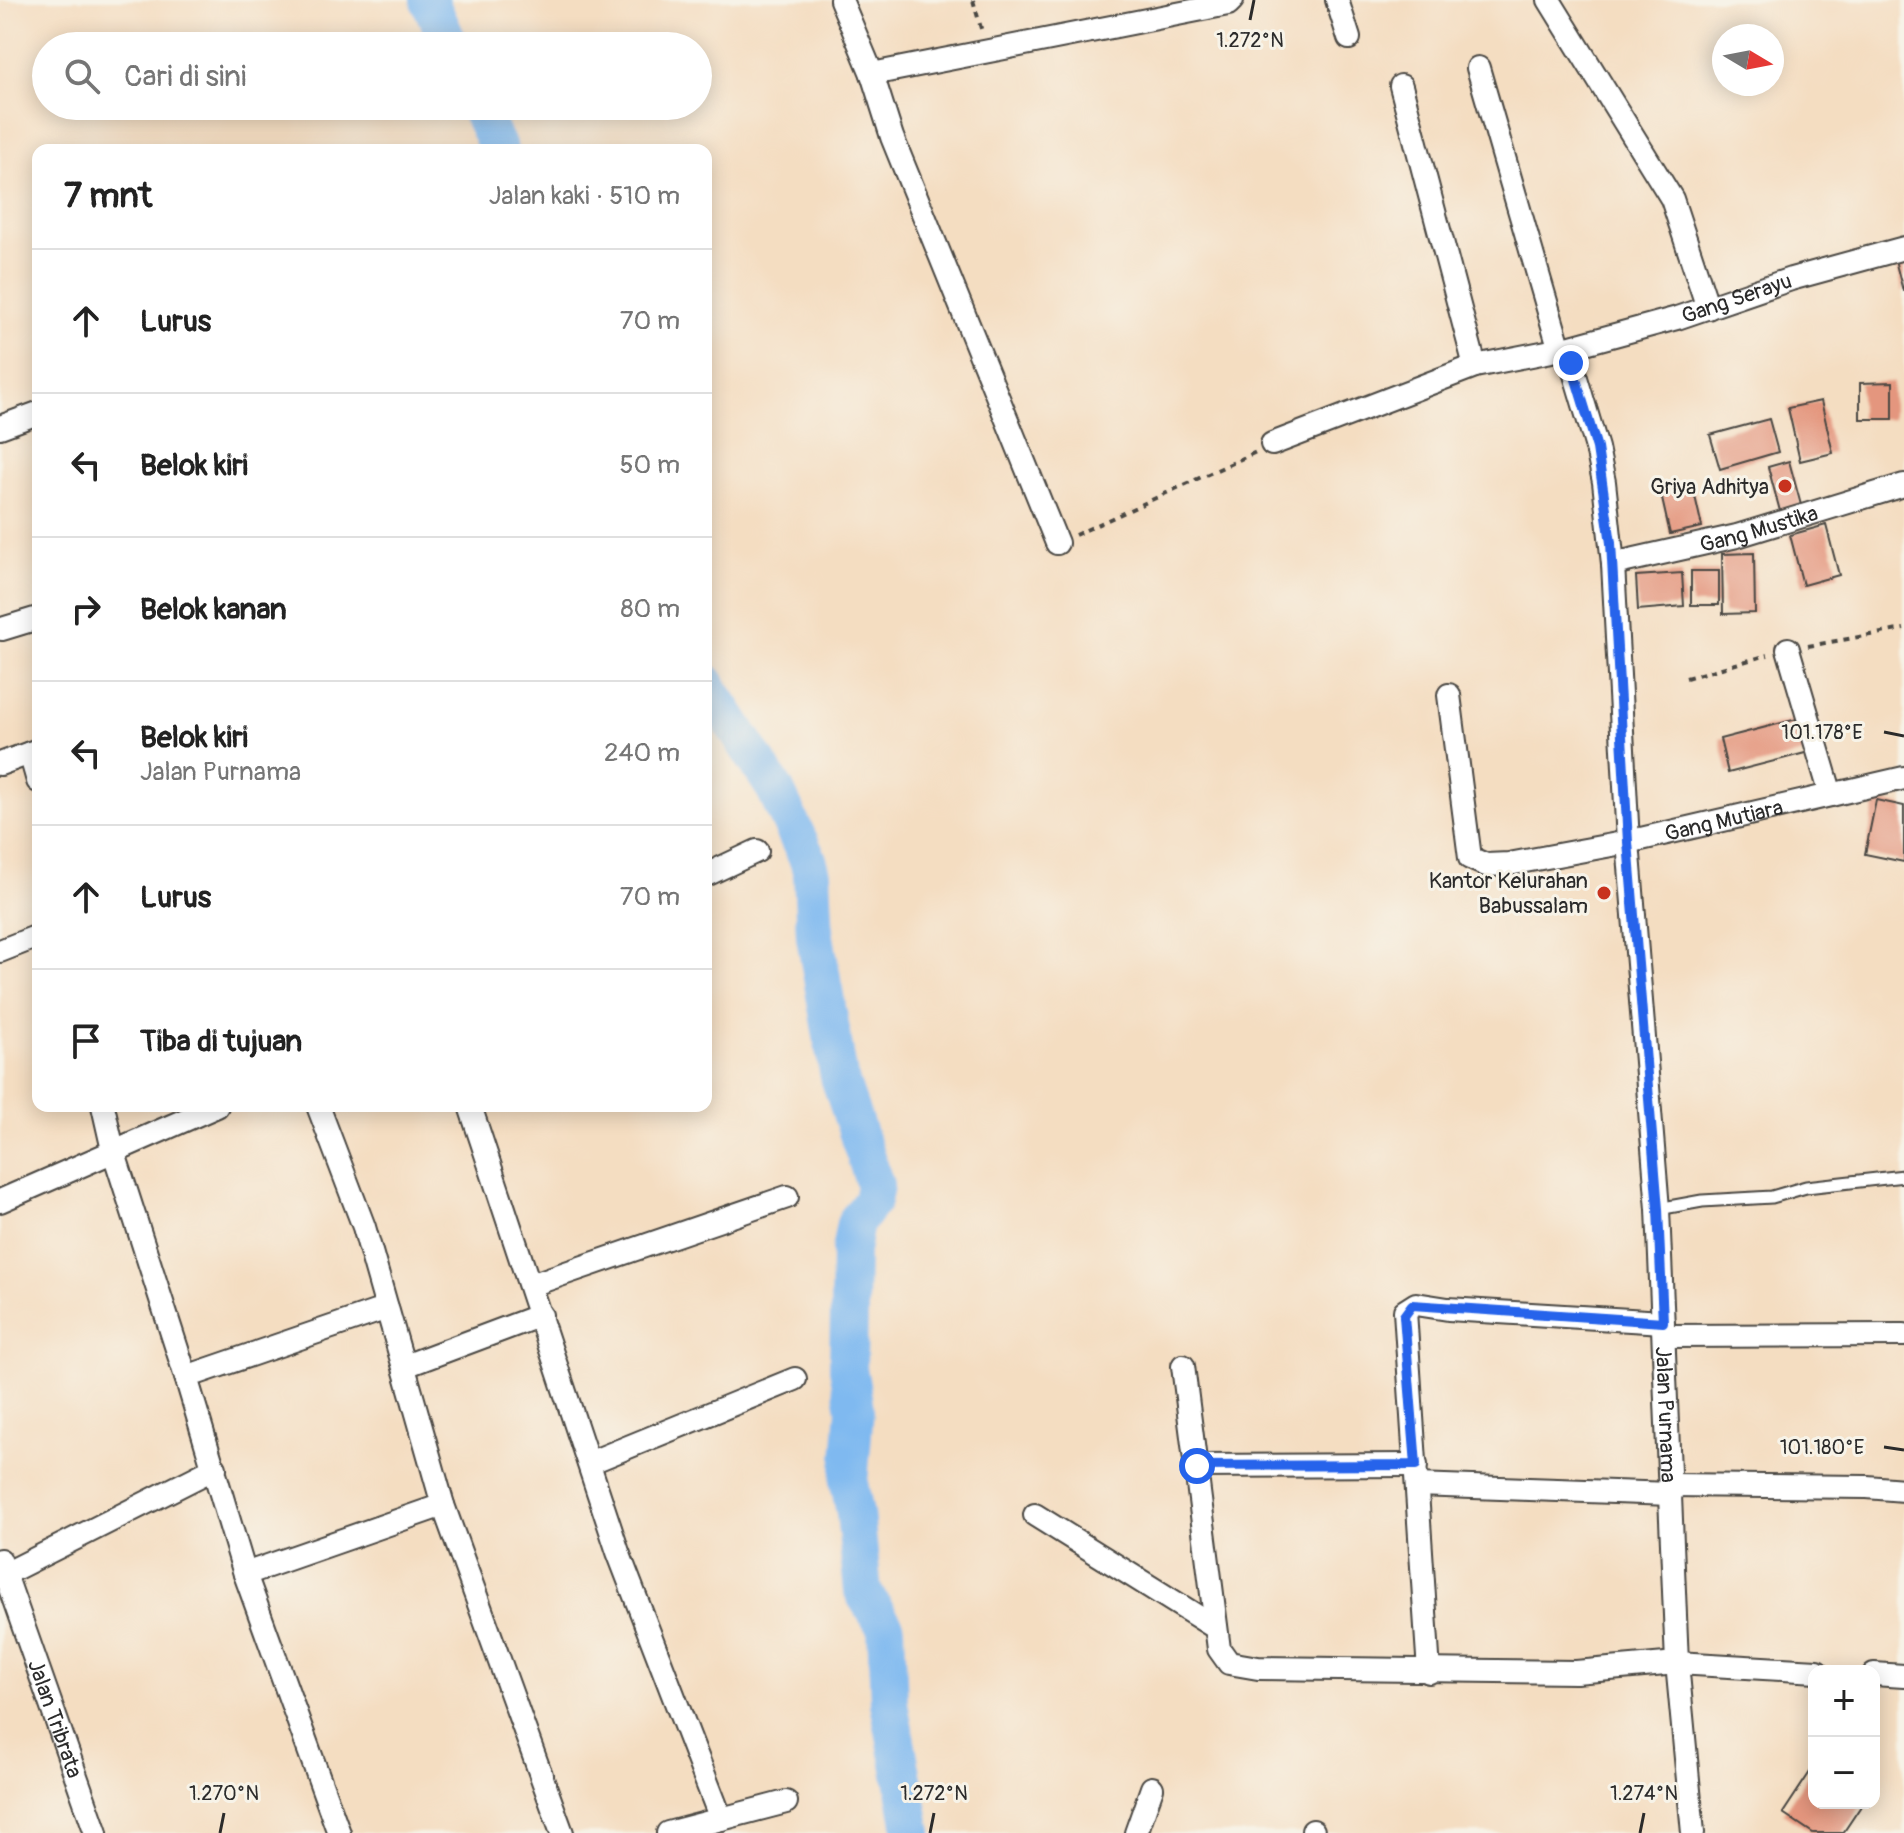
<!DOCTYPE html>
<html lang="id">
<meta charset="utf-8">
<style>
:root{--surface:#fff;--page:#f2f2f2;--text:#222;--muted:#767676;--line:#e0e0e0}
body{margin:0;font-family:Pangolin,sans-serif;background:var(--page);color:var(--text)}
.controls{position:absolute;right:24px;bottom:24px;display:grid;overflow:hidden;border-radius:16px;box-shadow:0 4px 20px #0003}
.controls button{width:72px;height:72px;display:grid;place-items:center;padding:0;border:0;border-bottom:2px solid var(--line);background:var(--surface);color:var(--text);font:40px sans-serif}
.compass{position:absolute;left:1712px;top:24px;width:72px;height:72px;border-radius:50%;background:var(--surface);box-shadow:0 4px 20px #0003;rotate:100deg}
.stop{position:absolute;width:24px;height:24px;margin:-18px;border:6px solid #2563eb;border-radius:50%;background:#fff}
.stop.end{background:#2563eb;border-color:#fff;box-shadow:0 2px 8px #0008}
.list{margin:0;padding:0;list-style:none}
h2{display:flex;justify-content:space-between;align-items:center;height:104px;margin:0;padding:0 32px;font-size:34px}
h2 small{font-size:26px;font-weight:400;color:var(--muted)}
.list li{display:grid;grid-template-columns:52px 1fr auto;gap:24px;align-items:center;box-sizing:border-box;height:144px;padding:0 32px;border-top:2px solid var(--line)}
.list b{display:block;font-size:30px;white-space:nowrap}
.list p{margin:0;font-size:26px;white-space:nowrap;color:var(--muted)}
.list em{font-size:26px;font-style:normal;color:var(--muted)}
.icon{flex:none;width:44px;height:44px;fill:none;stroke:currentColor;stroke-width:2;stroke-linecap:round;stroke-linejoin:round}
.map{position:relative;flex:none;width:1904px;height:1833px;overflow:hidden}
.search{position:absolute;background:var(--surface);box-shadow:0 4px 20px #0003;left:32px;top:32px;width:680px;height:88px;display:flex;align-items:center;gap:20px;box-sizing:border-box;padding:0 28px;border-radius:44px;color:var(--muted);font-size:30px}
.panel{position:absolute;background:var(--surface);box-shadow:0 4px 20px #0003;left:32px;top:144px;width:680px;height:968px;border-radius:16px}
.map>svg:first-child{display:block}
</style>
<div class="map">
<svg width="1904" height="1833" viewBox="0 0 1904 1833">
<rect width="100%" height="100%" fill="#f7f3e8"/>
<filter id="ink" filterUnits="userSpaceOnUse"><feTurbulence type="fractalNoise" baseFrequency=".0125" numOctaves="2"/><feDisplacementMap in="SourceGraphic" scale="16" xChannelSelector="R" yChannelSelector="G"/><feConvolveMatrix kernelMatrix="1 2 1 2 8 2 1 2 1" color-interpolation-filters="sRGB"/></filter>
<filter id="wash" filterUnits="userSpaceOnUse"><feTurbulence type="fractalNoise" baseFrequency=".006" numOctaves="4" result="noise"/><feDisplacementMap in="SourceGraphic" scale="32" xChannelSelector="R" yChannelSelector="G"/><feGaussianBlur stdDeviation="1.8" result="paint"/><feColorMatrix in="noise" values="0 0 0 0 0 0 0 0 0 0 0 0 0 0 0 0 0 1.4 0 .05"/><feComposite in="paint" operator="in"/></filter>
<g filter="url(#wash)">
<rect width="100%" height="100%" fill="#f4ddc1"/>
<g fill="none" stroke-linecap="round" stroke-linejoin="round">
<!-- river -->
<path stroke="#7fb9f0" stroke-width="38" d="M429,0L450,46
M478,106L499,150
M706,683L775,789L808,860L812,874L815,937L839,1077L875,1185L872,1201L855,1223L850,1251L848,1368L855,1409L849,1483L855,1513L863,1592L886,1628L889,1703L913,1833"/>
</g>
<g id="blocks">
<!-- building -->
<path fill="#e4967e" d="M1904,257V291H1903L1895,260Z
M1893,382V419H1860V383Z
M1821,401L1833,453L1800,461L1788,408Z
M1769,419L1778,452L1720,469L1710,435Z
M1789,461L1801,505L1780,511L1768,467Z
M1692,483L1702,527L1670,534L1660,490Z
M1826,525L1839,575L1803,585L1790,535Z
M1754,553L1755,613L1723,614L1722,554Z
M1691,571H1719V605H1691Z
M1682,573L1684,606L1638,610L1636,576Z
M1801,718L1809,752L1728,773L1720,739Z
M1876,800L1904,806V862L1865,854Z
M1814,1766V1803H1863L1843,1833H1813L1783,1813Z"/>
</g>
</g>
<g filter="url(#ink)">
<use href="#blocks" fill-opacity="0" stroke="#494642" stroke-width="2"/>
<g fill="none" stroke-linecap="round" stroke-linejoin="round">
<defs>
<path id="lane" d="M1658,1209L1702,1201L1772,1197L1806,1187L1904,1176"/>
<g id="street">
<path d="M841,0L872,74L892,137L1057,543"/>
<path d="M1337,0L1349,38"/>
<path d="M1549,0L1672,199L1708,308"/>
<path d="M1478,68L1560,350"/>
<path d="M872,74L1228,4L1232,0"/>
<path d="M1401,86L1475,366"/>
<path id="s1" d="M1567,348L1597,448L1604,482L1613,564L1628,842L1658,1209L1677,1663L1693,1833"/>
<path d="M0,427L38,413"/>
<path id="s2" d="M1272,444L1475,366L1567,348L1677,318L1791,279L1904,248"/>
<path id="s3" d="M1613,564L1737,536L1904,485"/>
<path d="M2,629L38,618"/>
<path d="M1788,649L1831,795"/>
<path id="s4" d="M1449,695L1470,858L1486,865L1509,864L1628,842L1904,778"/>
<path d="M30,753L38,781"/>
<path d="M0,764L38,750"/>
<path d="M706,875L757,851"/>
<path d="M0,951L38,936"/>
<path d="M103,1106L113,1150L186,1377L245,1574L339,1833"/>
<path d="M318,1106L364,1227L443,1505L562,1833"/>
<path d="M470,1106L618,1552L721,1819"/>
<path d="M0,1201L217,1106"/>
<path d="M531,1285L787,1197"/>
<path d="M1664,1336L1904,1335"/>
<path d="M405,1366L541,1315"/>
<path d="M1183,1366L1219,1649L1229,1663L1258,1668L1576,1672L1677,1663L1817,1671"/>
<path d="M186,1377L387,1308"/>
<path d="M589,1463L795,1379"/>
<path d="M1197,1466L1416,1465"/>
<path d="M1417,1485L1671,1494"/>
<path d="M1670,1485L1867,1487L1904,1490"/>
<path d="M1035,1515L1216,1628"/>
<path id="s5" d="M0,1560L96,1833"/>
<path d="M5,1574L215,1468"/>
<path d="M245,1574L443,1505"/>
<path d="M1429,1672L1405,1311L1416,1304L1448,1309L1663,1322"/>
<path d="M1874,1674L1904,1676"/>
<path d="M1313,1831V1833"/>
<path d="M668,1833L786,1802"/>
<path d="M1136,1833L1152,1788"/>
</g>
</defs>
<!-- lane casing -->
<use href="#lane" stroke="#494642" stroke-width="15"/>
<!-- street casing -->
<use href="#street" stroke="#494642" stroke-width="26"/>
<!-- path -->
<path stroke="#494642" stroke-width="4" stroke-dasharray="6 6" stroke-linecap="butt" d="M973,0L982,32
M1075,535L1256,452
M1808,646L1904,629
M1686,678L1768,655"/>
<!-- lane -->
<use href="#lane" stroke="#fff" stroke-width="11"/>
<!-- street -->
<use href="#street" stroke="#fff" stroke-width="22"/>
</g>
</g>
<g fill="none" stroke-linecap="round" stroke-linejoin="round" filter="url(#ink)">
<!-- route -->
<path stroke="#2563eb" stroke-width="10" d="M1197,1466L1416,1465L1404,1316L1412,1305L1663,1322L1658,1209L1628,842L1611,543L1597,448L1571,363"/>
</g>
<!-- ticks -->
<path fill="none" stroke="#2b2b2b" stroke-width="3" d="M1250,20L1254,0M1884,732L1904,736M1884,1447L1904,1450M220,1833L224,1813M930,1833L934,1813M1640,1833L1644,1813"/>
<!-- markers -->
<g fill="#c8321e" stroke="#f7f3e8" stroke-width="3">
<circle cx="1785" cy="486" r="8"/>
<circle cx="1604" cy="893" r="8"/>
</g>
<g text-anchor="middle" stroke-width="6" stroke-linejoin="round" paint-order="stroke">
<!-- street labels -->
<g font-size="22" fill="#2b2b2b" stroke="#f7f3e8">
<text dy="8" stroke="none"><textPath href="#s2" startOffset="488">Gang Serayu</textPath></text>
<text dy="8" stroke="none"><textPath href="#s3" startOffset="150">Gang Mustika</textPath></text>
<text dy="8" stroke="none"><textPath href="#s4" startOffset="424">Gang Mutiara</textPath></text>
<text dy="8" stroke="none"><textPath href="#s1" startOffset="1074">Jalan Purnama</textPath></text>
<text dy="8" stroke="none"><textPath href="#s5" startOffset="168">Jalan Tribrata</textPath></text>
</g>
<!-- poi labels -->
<g font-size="22" fill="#2b2b2b" stroke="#f7f3e8" text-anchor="end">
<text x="1769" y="494">Griya Adhitya</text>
<text x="1588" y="888">Kantor Kelurahan<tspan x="1588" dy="25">Babussalam</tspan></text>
</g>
</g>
<g font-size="20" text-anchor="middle" fill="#2b2b2b" stroke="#f7f3e8" stroke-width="6" stroke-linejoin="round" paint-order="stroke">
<text x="1250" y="47">1.272°N</text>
<text x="1822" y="739">101.178°E</text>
<text x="1822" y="1454">101.180°E</text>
<text x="224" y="1800">1.270°N</text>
<text x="934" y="1800">1.272°N</text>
<text x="1644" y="1800">1.274°N</text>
</g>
</svg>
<div class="controls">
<button>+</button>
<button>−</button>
</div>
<svg class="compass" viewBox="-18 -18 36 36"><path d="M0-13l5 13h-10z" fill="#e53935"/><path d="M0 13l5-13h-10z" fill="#767676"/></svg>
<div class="stop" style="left:1197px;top:1466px"></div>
<div class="stop end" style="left:1571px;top:363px"></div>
<div class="search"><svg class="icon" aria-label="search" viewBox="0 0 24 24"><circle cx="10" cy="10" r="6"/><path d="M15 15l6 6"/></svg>Cari di sini</div>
<section class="panel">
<h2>7 mnt<small>Jalan kaki · 510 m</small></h2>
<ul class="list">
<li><svg class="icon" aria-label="ahead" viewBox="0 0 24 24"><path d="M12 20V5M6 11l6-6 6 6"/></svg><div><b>Lurus</b></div><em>70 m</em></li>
<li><svg class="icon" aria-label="left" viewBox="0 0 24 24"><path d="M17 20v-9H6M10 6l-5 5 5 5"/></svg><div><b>Belok kiri</b></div><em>50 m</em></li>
<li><svg class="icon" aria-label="right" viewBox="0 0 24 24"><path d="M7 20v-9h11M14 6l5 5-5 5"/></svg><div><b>Belok kanan</b></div><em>80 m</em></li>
<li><svg class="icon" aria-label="left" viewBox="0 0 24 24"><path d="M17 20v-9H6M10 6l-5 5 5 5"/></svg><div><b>Belok kiri</b><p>Jalan Purnama</p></div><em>240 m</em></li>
<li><svg class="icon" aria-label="ahead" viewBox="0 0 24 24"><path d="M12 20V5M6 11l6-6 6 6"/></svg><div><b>Lurus</b></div><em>70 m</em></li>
<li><svg class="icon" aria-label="arrive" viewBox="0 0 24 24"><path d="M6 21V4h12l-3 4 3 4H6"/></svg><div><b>Tiba di tujuan</b></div></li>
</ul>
</section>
</div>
